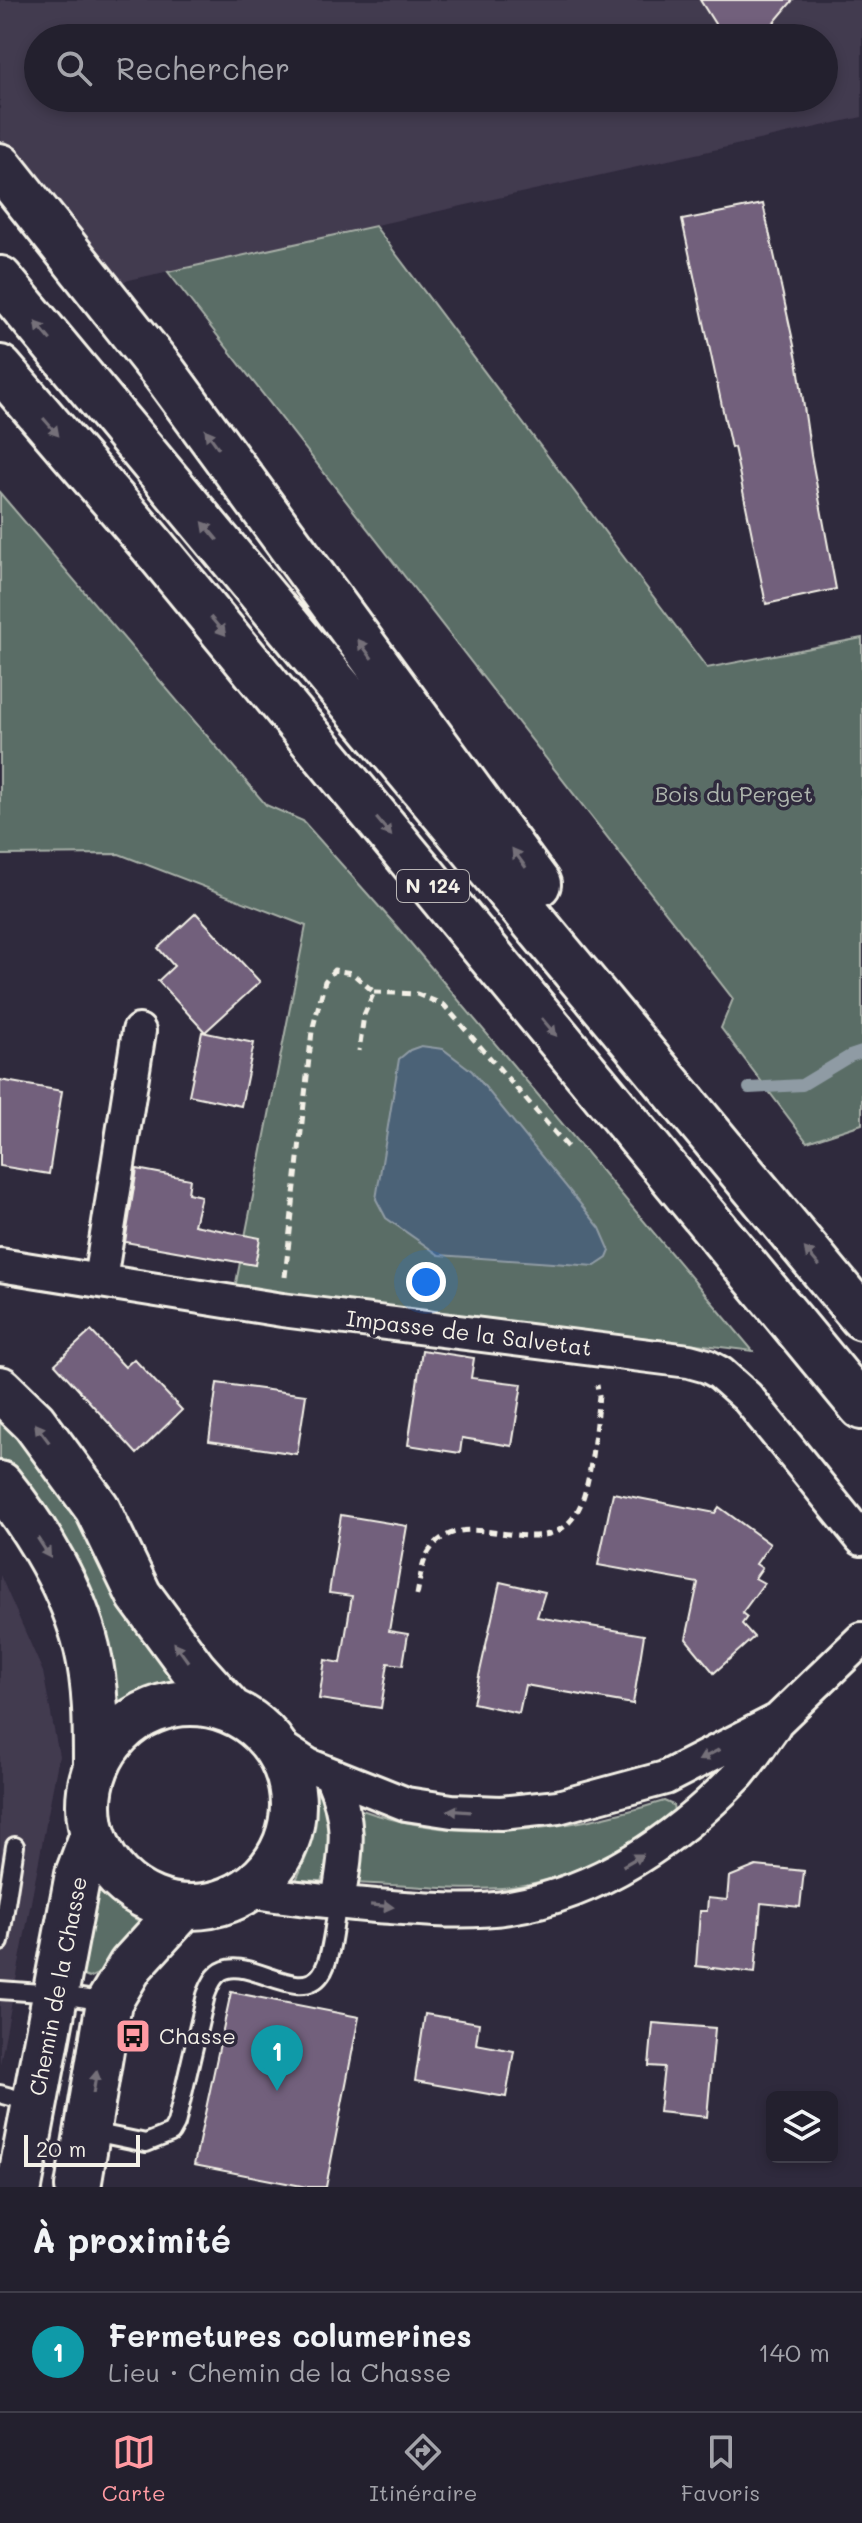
<!DOCTYPE html>
<html lang="fr">
<meta charset="utf-8">
<style>
:root{--surface:#23202e;--page:#2b2836;--text:#f1f3f6;--muted:#a3a3aa;--line:#403e4a;--accent:#ff9aa2}
body{margin:0;font-family:Mali,sans-serif;background:var(--page);color:var(--text)}
.controls{position:absolute;right:24px;bottom:24px;display:grid;overflow:hidden;border-radius:12px;box-shadow:0 4px 12px #0003}
.controls button{width:72px;height:72px;display:grid;place-items:center;padding:0;border:0;border-bottom:2px solid var(--line);background:var(--surface);color:var(--text);font:40px sans-serif}
.scale{position:absolute;left:24px;bottom:20px;width:116px;box-sizing:border-box;padding-left:8px;border:4px solid #f4f1e8;border-top:0;font-size:22px;line-height:28px;white-space:nowrap;color:#f4f1e8;-webkit-text-stroke:6px #2f2a3d;paint-order:stroke}
.you{position:absolute;left:426px;top:1282px;width:28px;height:28px;margin:-20px;border:6px solid #fff;border-radius:50%;background:#1a73e8;box-shadow:0 0 0 12px #1a73e833}
.badge{display:grid;place-items:center;width:52px;height:52px;border-radius:50%;background:var(--accent);color:#fff;font-size:26px;font-weight:700}
.pin{position:absolute;translate:-50% -66px;filter:drop-shadow(0 2px 4px #0008)}
.pin::after{content:'';position:absolute;top:42px;width:28px;height:24px;background:inherit;clip-path:polygon(0 0,100% 0,50% 100%)}
.list{margin:0;padding:0;list-style:none}
h2{display:flex;justify-content:space-between;align-items:center;height:104px;margin:0;padding:0 32px;font-size:34px}
h2 small{font-size:26px;font-weight:400;color:var(--muted)}
.list li{display:grid;grid-template-columns:52px 1fr auto;gap:24px;align-items:center;box-sizing:border-box;height:120px;padding:0 32px;border-top:2px solid var(--line)}
.list b{display:block;font-size:30px;white-space:nowrap}
.list p{margin:0;font-size:26px;white-space:nowrap;color:var(--muted)}
.list em{font-size:26px;font-style:normal;color:var(--muted)}
.icon{flex:none;width:44px;height:44px;fill:none;stroke:currentColor;stroke-width:2;stroke-linecap:round;stroke-linejoin:round}
.map{position:relative;flex:none;width:862px;height:2187px;overflow:hidden}
.search{position:absolute;background:var(--surface);box-shadow:0 4px 12px #0003;left:24px;right:24px;top:24px;height:88px;display:flex;align-items:center;gap:20px;box-sizing:border-box;padding:0 28px;border-radius:44px;color:var(--muted);font-size:30px}
.sheet{height:224px;background:var(--surface)}
nav{display:flex;justify-content:space-around;align-items:center;box-sizing:border-box;height:112px;border-top:2px solid var(--line);background:var(--surface);font-size:22px;color:var(--muted)}
nav a{display:grid;justify-items:center;gap:4px}
nav .on{color:var(--accent)}
.map>svg:first-child{display:block}
</style>
<div class="map">
<svg width="862" height="2187" viewBox="0 0 862 2187">
<rect width="100%" height="100%" fill="#2f2a3d"/>
<filter id="ink" filterUnits="userSpaceOnUse"><feTurbulence type="fractalNoise" baseFrequency=".0125" numOctaves="2"/><feDisplacementMap in="SourceGraphic" scale="16" xChannelSelector="R" yChannelSelector="G"/><feConvolveMatrix kernelMatrix="1 2 1 2 8 2 1 2 1" color-interpolation-filters="sRGB"/></filter>
<g filter="url(#ink)">
<!-- built -->
<path fill="#433a50" fill-rule="evenodd" d="M0,0H862V117L84,290L0,186ZM38,38H824V98H38Z
M0,1575L43,1672L59,1756L0,2064Z"/>
<!-- green -->
<path fill="#5a6d66" stroke="#a7afa7" stroke-width="2" d="M375,226L707,668L862,638V1124L807,1142L721,1028L733,999L168,272Z
M0,493L266,805L303,821L398,928L753,1351L235,1288L306,926L119,854L0,855Z
M0,1419C74,1499 126,1595 182,1688L161,1692L121,1711L112,1664L26,1498L0,1461Z
M314,1790C340,1810 335,1855 321,1881L296,1880C310,1852 320,1821 314,1790Z
M664,1801L673,1805L674,1811C635,1849 557,1884 502,1888C454,1891 404,1885 355,1883L353,1871L359,1809C459,1845 564,1832 664,1801Z
M91,1881L117,1907L143,1924L102,1972L89,1978L81,1975Z"/>
<!-- water -->
<path fill="#4c6277" stroke="#8f9ba4" stroke-width="2" d="M421,1046L443,1049L472,1071L600,1228L610,1251L607,1258L595,1266L439,1255L386,1218L376,1199L399,1059L410,1050Z"/>
<g fill="none" stroke-linecap="round" stroke-linejoin="round">
<!-- stream -->
<path stroke="#8f9ba4" stroke-width="12" d="M749,1088L802,1085L850,1056L862,1052"/>
</g>
<!-- building -->
<path fill="#72617c" stroke="#f4f1e8" stroke-width="2" d="M700,0H793L767,31L753,38H732L726,35L717,27Z
M763,204L797,359L811,455L836,589L766,604L734,447L731,448L682,220Z
M196,913L260,982L205,1032L158,981L174,966L158,948Z
M202,1032L254,1043L241,1106L189,1095Z
M0,1080L62,1091L49,1174L0,1166Z
M137,1169L190,1179L188,1193L201,1196L194,1225L260,1238L255,1265L125,1242Z
M91,1331L125,1367L134,1359L182,1410L137,1454L55,1364Z
M422,1350L474,1358L471,1378L522,1384L512,1446L462,1438L460,1453L408,1445Z
M217,1383L306,1395L297,1454L209,1441Z
M613,1493L715,1513L719,1507L770,1544L756,1564L762,1568L755,1578L764,1583L742,1613L747,1617L742,1624L754,1637L714,1673L686,1639L698,1583L598,1565Z
M341,1515L407,1526L389,1631L408,1634L403,1665L388,1663L381,1708L319,1699L325,1660L341,1663L352,1596L329,1593Z
M500,1582L545,1592L537,1617L644,1635L633,1704L525,1685L519,1713L473,1703Z
M756,1866L804,1871L800,1907L761,1903L755,1973L696,1966L700,1911H707L708,1898L727,1900L729,1877Z
M231,1992L359,2017L326,2187H307L194,2165Z
M425,2014L479,2023L476,2044L514,2051L506,2097L415,2081Z
M653,2023L715,2028L707,2117L659,2112L664,2067L649,2066Z"/>
<g fill="none" stroke-linecap="round" stroke-linejoin="round">
<defs>
<path id="lane" d="M0,1942L15,1846
M0,1990L54,1994L107,2002
M0,2094L33,2103
M88,2131L146,2143L171,2133L176,2124L206,1995C209,1988 211,1980 218,1974C243,1951 299,2006 321,1974C332,1959 334,1921 338,1902"/>
<path id="street" d="M0,1265L282,1310L689,1361L707,1366L720,1373L747,1397L862,1539
M100,1280L139,1031
M271,1741L308,1765L406,1804L452,1811L501,1813L558,1807L665,1778L778,1720L862,1639
M331,1775C353,1825 346,1851 338,1902
M249,1891C291,1898 333,1902 376,1906C420,1909 467,1914 510,1907C598,1893 677,1839 738,1775C751,1760 762,1742 774,1726"/>
<path id="secondary" d="M0,1389L34,1422L97,1508L139,1595L194,1670L231,1711
M0,1484C37,1530 73,1590 87,1648C96,1686 96,1727 96,1766
M89 1805a102 102 0 1 1 204 0a102 102 0 1 1-204 0Z
M19,2187L78,1874L93,1834
M78,2187L109,2002L131,1965L183,1908"/>
<path id="highway" d="M0,166L165,374L538,884
M0,279L862,1317
M0,368L151,544L862,1407"/>
</defs>
<!-- lane casing -->
<use href="#lane" stroke="#f4f1e8" stroke-width="22"/>
<!-- street casing -->
<use href="#street" stroke="#f4f1e8" stroke-width="38"/>
<!-- secondary casing -->
<use href="#secondary" stroke="#f4f1e8" stroke-width="50"/>
<!-- highway casing -->
<use href="#highway" stroke="#f4f1e8" stroke-width="50"/>
<!-- path -->
<path stroke="#f4f1e8" stroke-width="5" stroke-dasharray="8 6" stroke-linecap="butt" d="M374,992L417,994L444,1005L570,1150
M285,1277L312,1031L325,981L334,970L352,973L374,992L364,1015L359,1051
M417,1595C420,1581 421,1565 428,1553C463,1495 548,1575 580,1506C592,1479 595,1427 599,1396L597,1385"/>
<!-- lane -->
<use href="#lane" stroke="#2f2a3d" stroke-width="16"/>
<!-- street -->
<use href="#street" stroke="#2f2a3d" stroke-width="32"/>
<!-- secondary -->
<use href="#secondary" stroke="#2f2a3d" stroke-width="44"/>
<!-- highway -->
<use href="#highway" stroke="#2f2a3d" stroke-width="44"/>
</g>
<!-- one-way arrows -->
<defs><path id="oneway-solid" d="M-6-.8H1V-3.2L6.5 0L1 3.2V.8H-6Z" transform="scale(2)"/></defs>
<g fill="#747079">
<use href="#oneway-solid" transform="translate(43 331) rotate(-130)"/>
<use href="#oneway-solid" transform="translate(51 427) rotate(49)"/>
<use href="#oneway-solid" transform="translate(212 439) rotate(-126)"/>
<use href="#oneway-solid" transform="translate(210 531) rotate(-130)"/>
<use href="#oneway-solid" transform="translate(218 626) rotate(50)"/>
<use href="#oneway-solid" transform="translate(365 649) rotate(-126)"/>
<use href="#oneway-solid" transform="translate(384 827) rotate(50)"/>
<use href="#oneway-solid" transform="translate(519 858) rotate(-126)"/>
<use href="#oneway-solid" transform="translate(549 1027) rotate(50)"/>
<use href="#oneway-solid" transform="translate(812 1257) rotate(-130)"/>
<use href="#oneway-solid" transform="translate(42 1433) rotate(-127)"/>
<use href="#oneway-solid" transform="translate(44 1548) rotate(57)"/>
<use href="#oneway-solid" transform="translate(181 1652) rotate(-126)"/>
<use href="#oneway-solid" transform="translate(709 1755) rotate(152)"/>
<use href="#oneway-solid" transform="translate(459 1811) rotate(-176)"/>
<use href="#oneway-solid" transform="translate(633 1860) rotate(-30)"/>
<use href="#oneway-solid" transform="translate(382 1906) rotate(5)"/>
<use href="#oneway-solid" transform="translate(95 2082) rotate(-81)"/>
</g>
</g>
<!-- icons -->
<defs>
<symbol id="bus-square" viewBox="-11 -11 22 22"><rect x="-9" y="-9" width="18" height="18" rx="4" fill="#ff9aa2" stroke="#2f2a3d"/><path d="M-5-6H5V4H4V6H2V4H-2V6H-4V4H-5ZM-3.5-4V0h7V-4ZM-3.5 1.2v1.5H-2V1.2ZM2 1.2v1.5H3.5V1.2Z" fill="#111"/></symbol>
</defs>
<g fill-rule="evenodd">
<use href="#bus-square" x="113" y="2016" width="40" height="40"/>
</g>
<g text-anchor="middle" stroke-width="7" stroke-linejoin="round" paint-order="stroke">
<!-- shield labels -->
<rect fill="#2f2a3d" stroke="#b9b5b5" stroke-width="2" x="397" y="870" width="72" height="32" rx="6"/>
<g font-size="20" font-weight="bold" fill="#f4f1e8">
<text x="433" y="893">N 124</text>
</g>
<!-- park labels -->
<g font-size="22" fill="#afb6ae" stroke="#2f2a3d">
<text x="734" y="802">Bois du Perget</text>
</g>
<!-- street labels -->
<g font-size="22" fill="#f4f1e8" stroke="#2f2a3d">
<text transform="translate(469 1333) rotate(7)" y="8">Impasse de la Salvetat</text>
<text transform="translate(58 1986) rotate(-79)" y="8">Chemin de la Chasse</text>
</g>
<!-- poi labels -->
<g font-size="22" fill="#f4f1e8" stroke="#2f2a3d" text-anchor="start">
<text x="159" y="2044">Chasse</text>
</g>
</g>
</svg>
<div class="controls">
<button><svg class="icon" aria-label="layers" viewBox="0 0 24 24"><path d="M12 4l9 5-9 5-9-5zM3 14l9 5 9-5"/></svg></button>
</div>
<div class="scale">20 m</div>
<div class="you"></div>
<div class="pin badge" style="left:277px;top:2091px;background:#0f9aa8">1</div>
<div class="search"><svg class="icon" aria-label="search" viewBox="0 0 24 24"><circle cx="10" cy="10" r="6"/><path d="M15 15l6 6"/></svg>Rechercher</div>
</div>
<section class="sheet">
<h2>À proximité<small></small></h2>
<ul class="list">
<li><span class="badge" style="background:#0f9aa8">1</span><div><b>Fermetures columerines</b><p>Lieu · Chemin de la Chasse</p></div><em>140 m</em></li>
</ul>
</section>
<nav>
<a class="on"><svg class="icon" aria-label="map" viewBox="0 0 24 24"><path d="M3 6l6-2 6 2 6-2v14l-6 2-6-2-6 2zM9 4v14M15 6v14"/></svg>Carte</a>
<a><svg class="icon" aria-label="directions" viewBox="0 0 24 24"><path d="M12 3l9 9-9 9-9-9zM9 14v-3h6M13 9l2 2-2 2"/></svg>Itinéraire</a>
<a><svg class="icon" aria-label="saved" viewBox="0 0 24 24"><path d="M7 4h10v16l-5-4-5 4z"/></svg>Favoris</a>
</nav>
